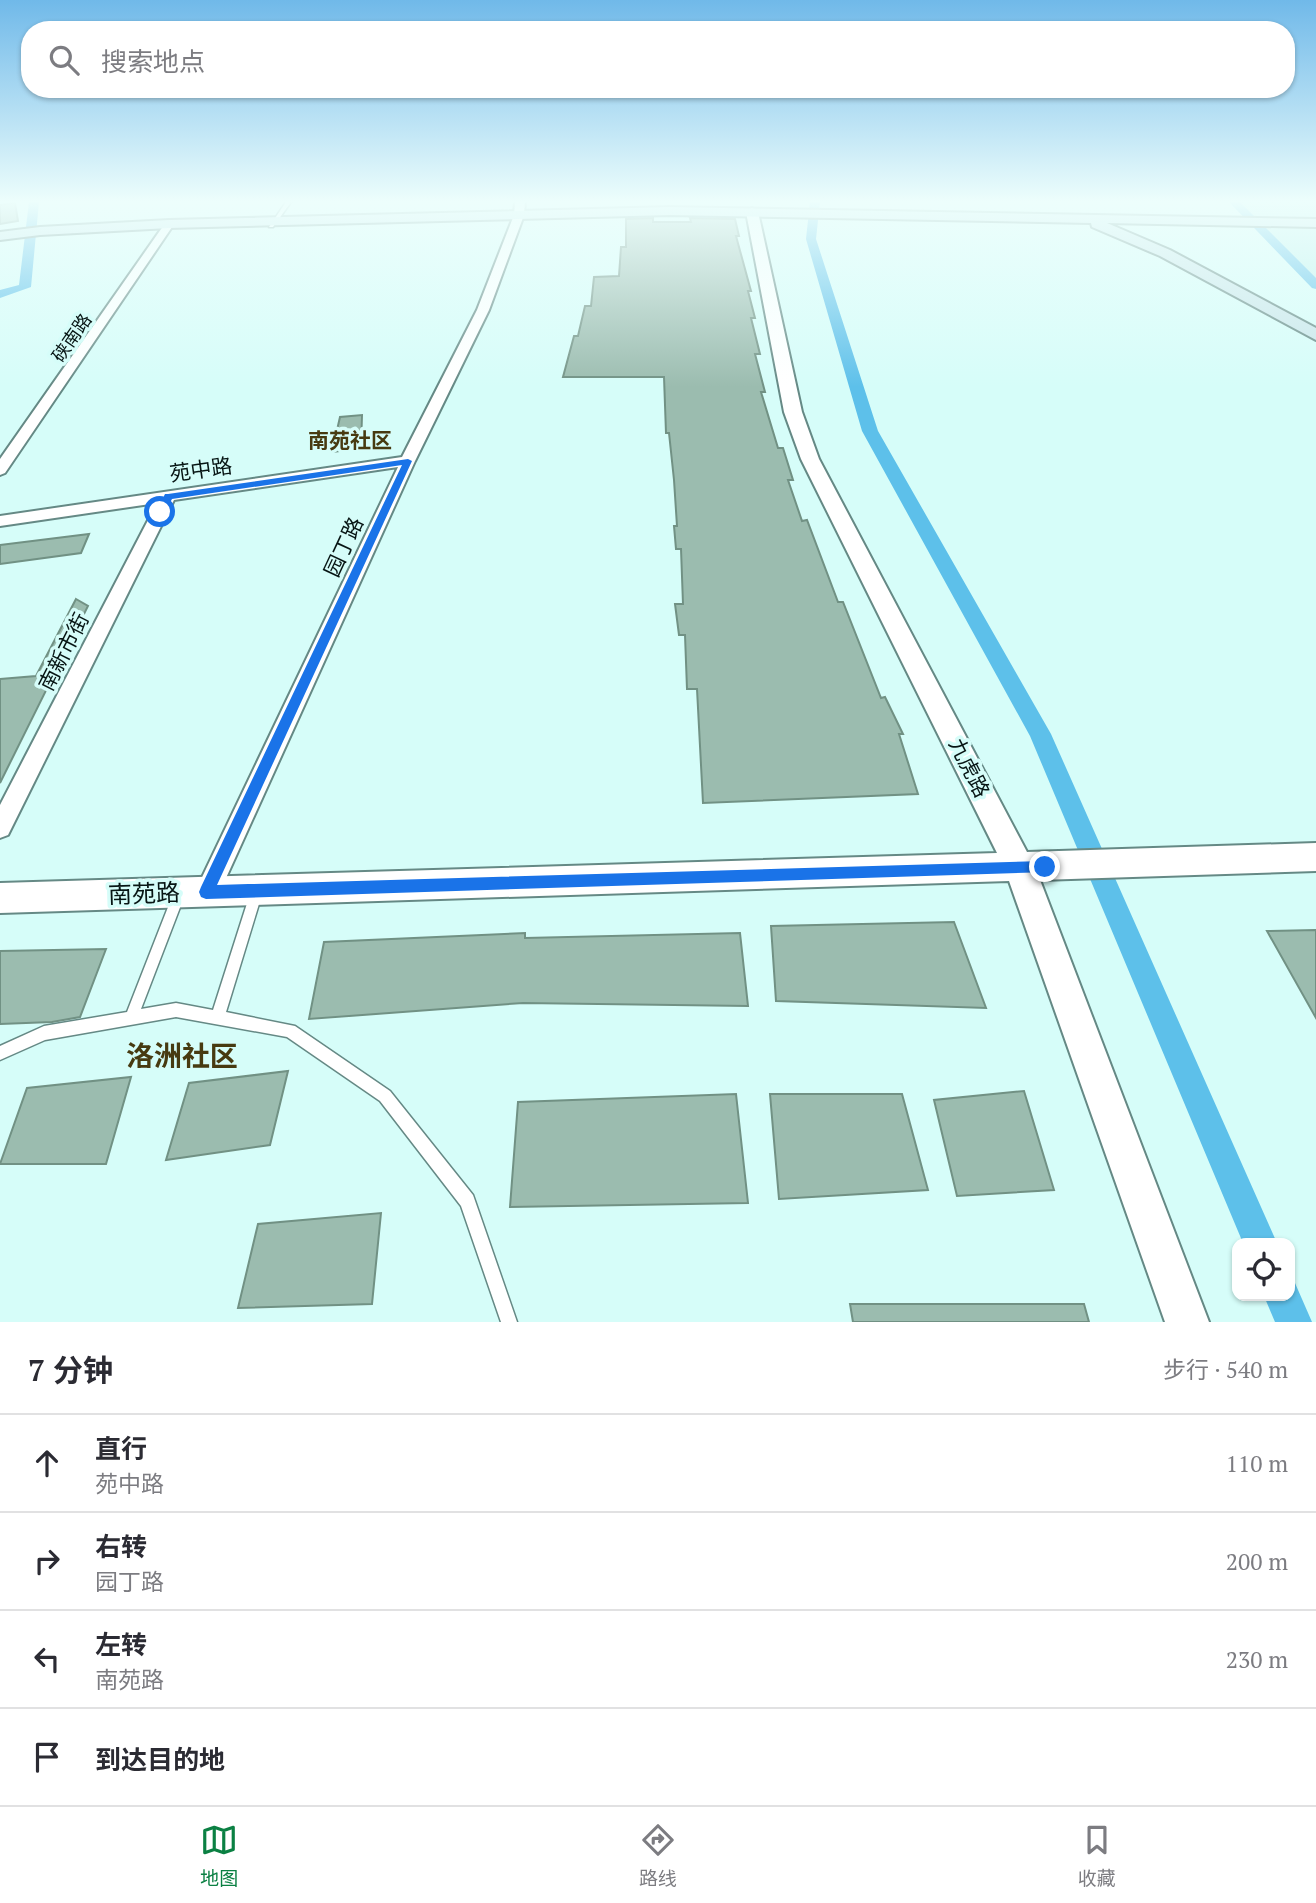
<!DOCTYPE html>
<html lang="zh">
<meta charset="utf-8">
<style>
:root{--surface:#fff;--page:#f7f7f7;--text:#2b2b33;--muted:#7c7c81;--line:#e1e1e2;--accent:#0b8043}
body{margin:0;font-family:"PT Serif","Noto Sans SC",serif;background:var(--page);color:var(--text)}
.controls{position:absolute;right:21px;bottom:21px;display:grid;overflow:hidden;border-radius:14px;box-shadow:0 2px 5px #0004}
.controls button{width:63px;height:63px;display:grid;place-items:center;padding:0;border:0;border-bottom:2px solid var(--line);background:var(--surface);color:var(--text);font:35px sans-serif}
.stop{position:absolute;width:21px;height:21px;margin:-16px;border:5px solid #1a73e8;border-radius:50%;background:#fff}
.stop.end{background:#1a73e8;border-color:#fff;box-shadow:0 2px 7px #0008}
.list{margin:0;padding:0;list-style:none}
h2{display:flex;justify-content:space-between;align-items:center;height:91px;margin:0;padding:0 28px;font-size:30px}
h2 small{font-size:23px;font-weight:400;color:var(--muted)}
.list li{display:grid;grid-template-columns:46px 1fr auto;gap:21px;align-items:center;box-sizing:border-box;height:98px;padding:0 28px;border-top:2px solid var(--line)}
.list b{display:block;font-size:26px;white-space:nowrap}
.list p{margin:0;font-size:23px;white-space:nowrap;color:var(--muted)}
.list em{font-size:23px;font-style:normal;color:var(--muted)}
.icon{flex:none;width:38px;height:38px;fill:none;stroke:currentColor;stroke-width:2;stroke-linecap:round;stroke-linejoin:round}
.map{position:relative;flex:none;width:1316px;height:1322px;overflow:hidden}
.search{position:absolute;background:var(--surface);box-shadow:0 2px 5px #0004;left:21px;right:21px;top:21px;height:77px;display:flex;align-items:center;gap:18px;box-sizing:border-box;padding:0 24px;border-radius:28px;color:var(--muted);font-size:26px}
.sheet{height:483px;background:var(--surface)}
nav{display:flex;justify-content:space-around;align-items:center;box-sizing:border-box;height:98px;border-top:2px solid var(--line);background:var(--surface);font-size:19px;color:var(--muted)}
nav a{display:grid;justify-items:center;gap:4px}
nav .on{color:var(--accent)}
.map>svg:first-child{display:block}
</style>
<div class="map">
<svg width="1316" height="1322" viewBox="0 0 1316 1322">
<rect width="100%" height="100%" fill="#d6fdf9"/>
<!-- built -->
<path fill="#c1f2ed" d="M1231,202H1316V284Z"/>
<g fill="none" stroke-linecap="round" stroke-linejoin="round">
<!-- canal -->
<path fill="#5dc0ea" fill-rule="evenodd" d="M29,202H39L31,287L0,298V290L19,285Z
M810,202H820L816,239L878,431L1051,734L1277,1243H1243L1030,736L862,431L806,239Z
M1229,202H1240L1316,278V289L1312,288Z
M1290,1281L1295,1283L1312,1322H1275L1264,1296H1290Z"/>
</g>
<!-- building -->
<path fill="#9bbcaf" stroke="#719184" stroke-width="2" d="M15,203L18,221L0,224V205Z
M653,218V222H691L690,218L735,219L739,236H736L751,291H748L755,318H751L760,354H755L765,392H761L778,448H783L793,480H788L802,521L807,520L838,602H843L881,698L885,697L903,734H899L918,794L703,803L697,689H687L685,635H679L675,604H683L681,549H676L674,526H677L674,480L669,433H666L664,377H563L574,336H578L585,306H591L594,277L619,276L621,247H626V219Z
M362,415L361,448L332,452L340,417Z
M89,534L81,553L0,564V545Z
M76,599L88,606L0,783V679L36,676Z
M954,922L986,1008L776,1001L771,926Z
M1316,930V1018L1267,931Z
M525,933V938L740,933L748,1006L523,1003L309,1019L324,942Z
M106,949L80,1017L52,1022L0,1024V951Z
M288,1071L270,1145L166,1160L189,1083Z
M131,1077L106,1164H0L27,1088Z
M1024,1091L1054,1190L957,1196L934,1100Z
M736,1094L748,1203L510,1207L518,1102Z
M770,1094H902L928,1190L779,1199Z
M381,1213L372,1304L238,1308L258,1224Z
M850,1304H1084L1089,1322H853Z"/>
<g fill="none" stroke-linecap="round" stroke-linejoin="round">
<defs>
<path id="service" d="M286,202H291L273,227H269Z
M256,888L260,890L262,894L226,1012L295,1026L390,1091L473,1195L517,1322H501L461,1206L380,1101L287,1037L176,1017L45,1040L0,1060V1046L44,1026L127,1012L172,897L174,893L178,891L182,893L184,897L141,1009L176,1003L213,1010L250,894L252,890Z"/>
<path id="minor" d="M515,202H525L524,215L489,310L415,461L216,900L207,904L198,900L195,892L398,467L174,500L8,835L0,838V805L157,503L0,526V516L402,457L477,310L514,215Z
M166,222L174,224L5,473L0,475V459Z"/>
<path id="tertiary" d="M752,208L758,212L802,412L819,459L1027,852L1316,843V871L1040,880L1209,1322H1165L1009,881L0,913V883L997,853L801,459L784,412L746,212Z"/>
<path id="secondary" d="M669,207L1316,219V227L1107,223L1170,250L1316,328V340L1160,256L1092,227L1091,223L669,215L169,228L40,235L0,240V232L40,227L169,220Z"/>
</defs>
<!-- service casing -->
<use href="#service" stroke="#658985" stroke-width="3"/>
<!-- minor casing -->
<use href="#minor" stroke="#658985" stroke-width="4"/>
<!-- tertiary casing -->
<use href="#tertiary" stroke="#658985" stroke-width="4"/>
<!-- secondary casing -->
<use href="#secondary" stroke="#658985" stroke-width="4"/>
<!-- service -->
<use href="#service" fill="#fff" fill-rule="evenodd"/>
<!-- minor -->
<use href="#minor" fill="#fff" fill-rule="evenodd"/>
<!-- tertiary -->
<use href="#tertiary" fill="#fff" fill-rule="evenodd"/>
<!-- secondary -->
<use href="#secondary" fill="#c9e6ea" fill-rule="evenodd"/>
</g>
<!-- sky -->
<linearGradient id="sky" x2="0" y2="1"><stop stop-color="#70b9e9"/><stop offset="0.52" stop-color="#edfefc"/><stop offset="1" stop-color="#edfefc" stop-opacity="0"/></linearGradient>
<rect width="1316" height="387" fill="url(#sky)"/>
<!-- route -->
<path fill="#1a73e8" d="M408,459L412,461L217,885L1045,861L1052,867L1050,872L206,899L201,897L199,892L201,887L402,465L172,499L164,514L156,512L165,494H168Z"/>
<g text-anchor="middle" stroke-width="7" stroke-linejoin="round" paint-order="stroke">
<!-- far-street labels -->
<g font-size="18" fill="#071514" stroke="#d6fdf9">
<text transform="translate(72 338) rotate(-55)" y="6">硖南路</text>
</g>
<!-- far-quarter labels -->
<g font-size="21" font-weight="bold" fill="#473a11" stroke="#d6fdf9">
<text x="350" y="448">南苑社区</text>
</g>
<!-- street labels -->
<g font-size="21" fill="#071514" stroke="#d6fdf9">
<text transform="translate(201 470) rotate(-8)" y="7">苑中路</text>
<text transform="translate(344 547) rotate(-65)" y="7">园丁路</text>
<text transform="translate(64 652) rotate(-63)" y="7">南新市街</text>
<text transform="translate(969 768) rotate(63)" y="7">九虎路</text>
</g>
<!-- near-street labels -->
<g font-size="24" fill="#071514" stroke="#d6fdf9">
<text transform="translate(144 894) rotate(-2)" y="8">南苑路</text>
</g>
<!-- near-quarter labels -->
<g font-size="28" font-weight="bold" fill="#473a11" stroke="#d6fdf9">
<text x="182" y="1066">洛洲社区</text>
</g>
</g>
</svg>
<div class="controls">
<button><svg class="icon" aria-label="locate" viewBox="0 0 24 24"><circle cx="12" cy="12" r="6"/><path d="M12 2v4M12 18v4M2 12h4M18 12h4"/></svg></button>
</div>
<div class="stop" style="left:160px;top:512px"></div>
<div class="stop end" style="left:1045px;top:867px"></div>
<div class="search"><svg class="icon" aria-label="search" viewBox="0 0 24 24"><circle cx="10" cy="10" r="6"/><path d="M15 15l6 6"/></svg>搜索地点</div>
</div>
<section class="sheet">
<h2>7 分钟<small>步行 · 540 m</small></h2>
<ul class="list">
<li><svg class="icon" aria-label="ahead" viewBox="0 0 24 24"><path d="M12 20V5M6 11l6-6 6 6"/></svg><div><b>直行</b><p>苑中路</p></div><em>110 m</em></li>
<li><svg class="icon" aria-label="right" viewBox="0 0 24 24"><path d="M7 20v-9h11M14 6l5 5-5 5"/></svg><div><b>右转</b><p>园丁路</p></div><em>200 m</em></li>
<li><svg class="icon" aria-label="left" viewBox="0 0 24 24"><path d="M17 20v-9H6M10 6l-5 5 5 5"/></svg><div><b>左转</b><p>南苑路</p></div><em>230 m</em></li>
<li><svg class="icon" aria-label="arrive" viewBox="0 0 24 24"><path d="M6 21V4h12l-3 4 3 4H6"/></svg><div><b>到达目的地</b></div></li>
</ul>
</section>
<nav>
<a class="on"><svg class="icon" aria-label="map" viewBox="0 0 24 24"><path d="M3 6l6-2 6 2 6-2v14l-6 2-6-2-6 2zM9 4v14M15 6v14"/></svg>地图</a>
<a><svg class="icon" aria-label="directions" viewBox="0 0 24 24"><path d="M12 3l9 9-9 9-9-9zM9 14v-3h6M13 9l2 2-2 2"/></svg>路线</a>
<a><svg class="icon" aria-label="saved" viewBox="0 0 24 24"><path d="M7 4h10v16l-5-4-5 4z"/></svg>收藏</a>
</nav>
